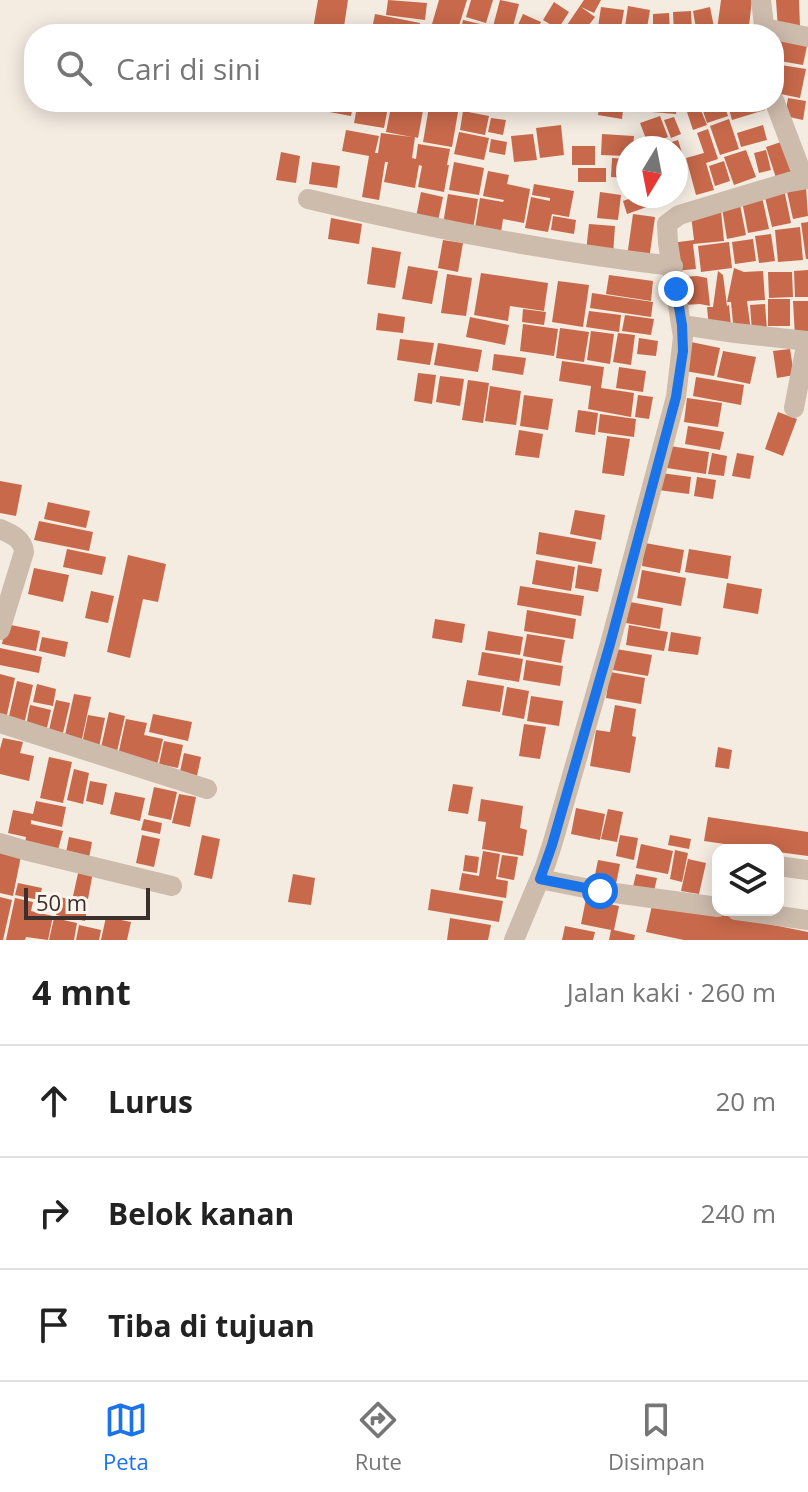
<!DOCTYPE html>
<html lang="id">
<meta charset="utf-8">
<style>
:root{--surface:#fff;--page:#f2f2f2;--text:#222;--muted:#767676;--line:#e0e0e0;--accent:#1a73e8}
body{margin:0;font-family:"Open Sans",sans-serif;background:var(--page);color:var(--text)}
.controls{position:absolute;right:24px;bottom:24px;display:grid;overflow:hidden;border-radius:16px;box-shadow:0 4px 20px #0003}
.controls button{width:72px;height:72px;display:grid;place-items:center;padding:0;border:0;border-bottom:2px solid var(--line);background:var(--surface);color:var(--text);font:40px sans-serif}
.compass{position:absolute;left:616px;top:136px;width:72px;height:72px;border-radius:50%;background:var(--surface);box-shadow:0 4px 20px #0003;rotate:190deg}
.scale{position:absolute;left:24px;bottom:20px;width:126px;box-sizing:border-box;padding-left:8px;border:4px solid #3b302b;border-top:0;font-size:22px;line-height:28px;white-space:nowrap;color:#3b302b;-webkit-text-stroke:6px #fbf5ee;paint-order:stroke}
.stop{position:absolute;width:24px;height:24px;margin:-18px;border:6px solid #1a73e8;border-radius:50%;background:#fff}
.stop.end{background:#1a73e8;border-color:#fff;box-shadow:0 2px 8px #0008}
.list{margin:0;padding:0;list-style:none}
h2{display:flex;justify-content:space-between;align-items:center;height:104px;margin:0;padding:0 32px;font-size:34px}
h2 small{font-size:26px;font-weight:400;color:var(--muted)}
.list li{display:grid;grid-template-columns:52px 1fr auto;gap:24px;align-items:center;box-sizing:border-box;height:112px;padding:0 32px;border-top:2px solid var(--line)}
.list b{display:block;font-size:30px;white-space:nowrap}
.list em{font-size:26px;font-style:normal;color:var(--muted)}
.icon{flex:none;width:44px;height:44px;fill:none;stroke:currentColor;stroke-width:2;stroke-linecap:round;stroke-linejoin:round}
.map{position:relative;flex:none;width:808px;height:940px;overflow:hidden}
.search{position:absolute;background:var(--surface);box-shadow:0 4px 20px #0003;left:24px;right:24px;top:24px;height:88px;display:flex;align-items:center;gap:20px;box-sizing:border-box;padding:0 28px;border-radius:32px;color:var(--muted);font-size:30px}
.sheet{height:440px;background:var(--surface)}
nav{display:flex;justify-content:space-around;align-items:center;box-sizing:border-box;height:112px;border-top:2px solid var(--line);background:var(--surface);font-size:22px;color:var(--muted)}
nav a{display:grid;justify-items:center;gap:4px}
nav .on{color:var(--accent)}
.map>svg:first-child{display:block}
</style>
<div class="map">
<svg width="808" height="940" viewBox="0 0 808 940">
<rect width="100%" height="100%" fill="#f4ebe1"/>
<!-- building -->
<path fill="#c8694b" d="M318,0H348L343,33L313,29Z
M388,0L427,3L425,20L386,15Z
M439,0H467L457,32L432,24Z
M471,0H493L486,23L466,17Z
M500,0L519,4L511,34H491Z
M584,0H601L594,13L581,7L595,17L582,34H567L563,31Z
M721,0H752L748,34L717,30Z
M776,0H799L800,27L778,29Z
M554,2L569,12L558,29L543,20Z
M628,6L650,10L646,34H624Z
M601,7L624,10L620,34H597Z
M710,7L715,32L697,34L693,11Z
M691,11L692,33L674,34L673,12Z
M669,13L670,34H653V14Z
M375,14L420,23L418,34H371Z
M523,14L541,22L535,34H514Z
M463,20L489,26L487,34H460Z
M774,39L807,46L803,65L774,60Z
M781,65L806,69L800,98L776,93Z
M788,98L806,101L803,120L785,116Z
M315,102H354L351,116L313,109Z
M358,102H389L384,128L354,123Z
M392,102H412L424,105L418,138L415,137L412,158L416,159L418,144L450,149L447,165H449L444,192L418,187L422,166L419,165L415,188L384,182L388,162H385L379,200L362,197L369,156L342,151L346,130L379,136L375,153H378L381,133L412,137L386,132Z
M600,102H624L622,119L598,115Z
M652,102H677L676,114L651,112Z
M700,102H723L728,116L707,123Z
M727,102H763L765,110L732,120Z
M429,107L458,112L452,147L423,142Z
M700,108L707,125L693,130L687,112Z
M463,111L489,116L485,135L460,130Z
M660,116L668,137L648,144L640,123Z
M674,117L681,134L671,138L664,120Z
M491,118L506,120L503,135L488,132Z
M729,119L739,149L720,155L710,126Z
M561,125L564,155L540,158L536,128Z
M763,125L767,140L741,147L737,133Z
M708,129L718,159L706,163L714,190L696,195L686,158L704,153L697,133Z
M459,132L489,138L484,160L454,154Z
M533,134L537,160L514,162L511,136Z
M602,134L634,136L633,148H628V156L601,155Z
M491,139L507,142L505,155L489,152Z
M678,140L686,165L676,168V148H666L665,144Z
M784,141L795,175L777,181L766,147Z
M572,146H595V165H572Z
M746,150L756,177L734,185L724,157Z
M766,150L771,170L759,173L754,153Z
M281,152L300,156L296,183L276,180Z
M612,158L628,159V178L611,177Z
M724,161L730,181L715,186L709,166Z
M312,162L340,166L337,188L309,184Z
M454,162L484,168L479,195L449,190Z
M578,168H606V182H578Z
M488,171L509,175L507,184L530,189L524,223L503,219L501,232L475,228L480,198L503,202L504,200L483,196Z
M534,184L574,191L569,217L552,214L548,232L525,228L531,197L550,201V198L532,195Z
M806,187L808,216L793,219L787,192Z
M784,189L791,223L772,227L764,193Z
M421,192L443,197L438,221L416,217Z
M600,192L621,195L618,220L597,218Z
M448,194L478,199L473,229L443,224Z
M637,196H655L658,203L627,214L623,201Z
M762,197L769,229L748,233L742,201Z
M740,205L746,235L727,239L722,208Z
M721,211L724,241L693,244L696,269L674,271L671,243L694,240L691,215Z
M633,214L655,217L649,260L627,257Z
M553,216L576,220L574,234L551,230Z
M331,218L362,224L359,244L328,239Z
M808,222V259H806L801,223Z
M589,224L615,226L613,255L586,252Z
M800,227L803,260L778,262L775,230Z
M771,234L775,261L759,263L755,236Z
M753,239L756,261L735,264L732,242Z
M443,240L463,243L458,272L438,268Z
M729,242L732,268L701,272L698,246Z
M372,247L401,252L395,288L367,284Z
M408,266L438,271L432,304L402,299Z
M734,268L744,272L763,271L765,300L747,301L751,331L734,333L731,302H727Z
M808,270V297H795L794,271Z
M718,271L723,275L727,306L729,305L731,326L709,328L707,307H713Z
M768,272H792L793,297L769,298Z
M481,273L548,283L544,311L510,306L508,321L474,315Z
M447,274L472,278L466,316L441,313Z
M609,275L653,281L651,301L606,294Z
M697,276L707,278L710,306L700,304L684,305L681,277Z
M558,281L589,285L583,327L552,322Z
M592,293L653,302L651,317L590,308Z
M768,299H790V326H768Z
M793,301H808V337H795Z
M765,304L767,330L752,331L750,305Z
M523,309L546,312L544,325L522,322Z
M589,311L621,315L619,332L586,327Z
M378,313L405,317L403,333L376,330Z
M625,315L654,319L651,335L622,331Z
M470,317L509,325L505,345L466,337Z
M523,324L558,329L554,356L520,351Z
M560,328L589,332L584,362L556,358Z
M591,331L614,334L610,364L587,360Z
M618,333L635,335L631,365L613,362Z
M639,338L658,341L656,356L637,354Z
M400,339L434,343L430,365L397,360Z
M691,342L720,348L714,376L685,371Z
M438,343L482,350L478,372L434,365Z
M790,349L794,375L777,378L773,351Z
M723,351L756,357L750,384L717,377Z
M494,354L526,358L523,375L492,370Z
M562,361L604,367L601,388L634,393L631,417L588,409L591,386L559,381Z
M619,367L646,371L643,392L616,388Z
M418,373L436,375L432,404L414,401Z
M440,376L464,379L460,406L436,402Z
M696,377L744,385L741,405L693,396Z
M468,380L489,383L483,423L462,420Z
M490,386L521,391L516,425L485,421Z
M524,395L553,399L548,430L520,426Z
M638,395L653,397L649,419L635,417Z
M687,398L722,403L718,427L684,422Z
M578,410L598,413L595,435L575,432Z
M778,412L797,419L783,456L765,449Z
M600,414L636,419L634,437L598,432Z
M688,426L724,432L720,450L685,444Z
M519,430L543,434L539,458L515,455Z
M607,436L630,439L624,476L602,473Z
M670,446L709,452L706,474L667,468Z
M712,453L727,456L724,476L708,474Z
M737,453L754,456L750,479L732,476Z
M661,473L691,477L689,494L658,490Z
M697,477L716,480L713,499L694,496Z
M0,481L22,485L16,516L0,513Z
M48,502L90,511L86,528L44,519Z
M575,510L605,515L601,540L570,534Z
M39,521L93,532L89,551L34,540Z
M539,532L596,542L592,564L536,554Z
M645,543L684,550L680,573L642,566Z
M67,549L106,557L102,575L63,567Z
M689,549L731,556L728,579L685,572Z
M128,555L166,564L158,602L143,599L130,658L107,652Z
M536,560L575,567L571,591L532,584Z
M578,565L602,569L598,592L575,588Z
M34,568L69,575L63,602L28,594Z
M642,570L686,578L681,606L637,598Z
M727,583L762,589L758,614L723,608Z
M520,586L584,596L581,616L517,605Z
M91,591L114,596L108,623L85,618Z
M630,602L663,608L660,629L626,623Z
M527,610L576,619L573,639L524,631Z
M435,619L465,624L462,643L432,638Z
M6,624L40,631L36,651L2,644Z
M629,625L668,632L664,651L626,645Z
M488,631L523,637L520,655L485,650Z
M671,632L701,637L698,655L668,651Z
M527,634L565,640L561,663L523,656Z
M42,637L68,642L65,657L39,651Z
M0,648L42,657L39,673L0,665Z
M616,649L652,655L648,676L613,670Z
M482,652L523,659L519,682L478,675Z
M526,660L563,666L560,686L523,680Z
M610,672L645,678L641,704L606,698Z
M0,674L15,678L4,728L0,727Z
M467,680L504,686L500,712L462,706Z
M17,681L33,685L23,729L7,725Z
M37,684L56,689L53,706L33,702Z
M507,687L529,691L524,719L502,715Z
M74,694L91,697L80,748L63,744Z
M531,696L563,701L559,726L527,721Z
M56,700L70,703L63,733L49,730Z
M30,705L51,710L44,741L24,737Z
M615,705L636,709L632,736L636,737L630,773L590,766L596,730L610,732Z
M109,712L125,716L116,756L100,752Z
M153,714L192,722L188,741L149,732Z
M88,715L105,718L97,757L80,753Z
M126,719L147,723L144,735L163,739L156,770L117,760Z
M524,724L546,727L540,759L519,756Z
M3,738L23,742L20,753L34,756L29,781L0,774V749Z
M164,741L183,745L178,768L159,764Z
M718,747L732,750L729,769L715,767Z
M184,753L201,757L195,785L178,781Z
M49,757L72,762L63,803L40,798Z
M74,769L89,773L83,804L67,800Z
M90,781L107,784L103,805L86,801Z
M453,784L473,787L468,814L448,811Z
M154,787L177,792L171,820L148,815Z
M115,792L145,798L140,821L110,814Z
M179,794L196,797L190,827L172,823Z
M481,799L523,806L520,828L527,830L523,856L482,849L486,822L478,821Z
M36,801L66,807L62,827L31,820V824L63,831L58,850L25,843L26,837L8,833L13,810L33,814Z
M576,808L605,814L600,840L571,834Z
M608,809L623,812L617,842L601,839Z
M708,817L808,832V856L778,852V850H765L704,841Z
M144,819L162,823L160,834L141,830Z
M142,835L160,839L154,867L136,863Z
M202,835L220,839L212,879L194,875Z
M620,835L638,838L634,860L616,856Z
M670,835L691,839L689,849L668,845Z
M69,837L92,842L89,858L66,853Z
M641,844L673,851L668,874L636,868Z
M23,846L13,896L0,893V847Z
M675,850L688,853L682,882L670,879Z
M483,851L500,854L496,879L508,881L506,898L459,890L462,873L479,876Z
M465,855L479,857L477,873L463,871Z
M502,855L518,857L514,880L498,877Z
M688,859L706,863L699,894L681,891Z
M598,860L620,864L616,884L594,880Z
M79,869L93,872L88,899L73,896Z
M293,874L315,878L311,905L288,902Z
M636,874L657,878L653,895L632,891Z
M18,883L42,888L39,900L15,895Z
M431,889L503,901L499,922L428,910Z
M0,897L12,900L3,940H0Z
M60,897L88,904L85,921L56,915Z
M15,898L33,902L31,911L53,916L48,940L26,937L25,940H6Z
M586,899L619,906L614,930L635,935L634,940H609L611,930L581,924Z
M653,901L808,932V940H684L646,932Z
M106,917L131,922L127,940H101Z
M54,918L77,923L74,940H49Z
M450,918L491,925L488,940H447Z
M79,925L101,930L99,940H76Z
M565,926L595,932L593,940H562Z"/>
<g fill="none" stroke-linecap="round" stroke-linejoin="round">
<!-- minor -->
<path stroke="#cdbbac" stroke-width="20" d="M761,0L765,34
M764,28L808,37
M774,100L804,179
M308,199C428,228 550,252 673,266
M682,325L735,333L808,341
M794,408L807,341
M0,529C12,534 23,539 24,552L0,630
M0,723L207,789
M0,843L24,850L172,886
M778,866L808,870
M540,879L600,891L718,907
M736,910L808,920
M514,940L545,866L552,845L610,644L676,397L683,337L668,243L667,224L679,215L789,182L808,179"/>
</g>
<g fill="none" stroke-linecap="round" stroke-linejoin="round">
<!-- route -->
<path stroke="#1a73e8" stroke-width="10" d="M600,891L540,879L552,845L610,644L676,397L683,351L682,325L676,289"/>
</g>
</svg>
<div class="controls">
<button><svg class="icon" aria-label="layers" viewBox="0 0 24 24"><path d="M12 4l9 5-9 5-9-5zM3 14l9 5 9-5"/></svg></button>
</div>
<svg class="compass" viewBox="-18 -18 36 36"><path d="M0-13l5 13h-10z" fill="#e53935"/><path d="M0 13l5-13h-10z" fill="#767676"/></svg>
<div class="scale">50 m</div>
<div class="stop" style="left:600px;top:891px"></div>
<div class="stop end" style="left:676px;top:289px"></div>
<div class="search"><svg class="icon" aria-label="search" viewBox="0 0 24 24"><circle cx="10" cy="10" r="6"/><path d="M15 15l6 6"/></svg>Cari di sini</div>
</div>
<section class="sheet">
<h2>4 mnt<small>Jalan kaki · 260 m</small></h2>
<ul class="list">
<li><svg class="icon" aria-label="ahead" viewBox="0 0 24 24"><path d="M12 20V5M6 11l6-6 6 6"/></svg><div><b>Lurus</b></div><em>20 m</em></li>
<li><svg class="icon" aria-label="right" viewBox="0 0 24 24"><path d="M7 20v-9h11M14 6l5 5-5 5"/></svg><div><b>Belok kanan</b></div><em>240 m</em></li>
<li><svg class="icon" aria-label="arrive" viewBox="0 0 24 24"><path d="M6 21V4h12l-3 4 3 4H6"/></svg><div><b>Tiba di tujuan</b></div></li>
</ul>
</section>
<nav>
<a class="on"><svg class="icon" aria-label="map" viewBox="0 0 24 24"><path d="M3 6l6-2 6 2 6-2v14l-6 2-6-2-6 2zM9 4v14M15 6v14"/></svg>Peta</a>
<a><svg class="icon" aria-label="directions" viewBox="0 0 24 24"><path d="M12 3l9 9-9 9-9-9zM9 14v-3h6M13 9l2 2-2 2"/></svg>Rute</a>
<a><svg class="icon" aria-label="saved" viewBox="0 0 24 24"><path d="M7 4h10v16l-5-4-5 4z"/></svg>Disimpan</a>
</nav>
